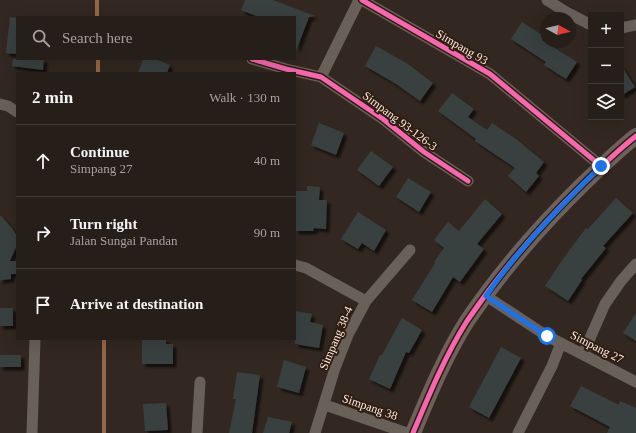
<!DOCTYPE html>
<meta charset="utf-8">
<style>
:root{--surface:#261e19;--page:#2e2722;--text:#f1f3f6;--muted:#a4a2a2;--line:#423c38}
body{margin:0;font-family:"Times New Roman",serif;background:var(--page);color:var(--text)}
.controls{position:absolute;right:12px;top:12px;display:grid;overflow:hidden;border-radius:0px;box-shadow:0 4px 16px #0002}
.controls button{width:36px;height:36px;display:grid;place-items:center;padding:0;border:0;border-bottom:1px solid var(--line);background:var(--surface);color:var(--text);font:20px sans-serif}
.compass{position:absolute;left:540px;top:12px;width:36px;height:36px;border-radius:50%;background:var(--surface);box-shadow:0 4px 16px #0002;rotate:98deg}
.stop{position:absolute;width:12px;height:12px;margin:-9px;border:3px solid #1a73e8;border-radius:50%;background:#fff}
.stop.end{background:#1a73e8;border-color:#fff;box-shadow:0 1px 4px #0008}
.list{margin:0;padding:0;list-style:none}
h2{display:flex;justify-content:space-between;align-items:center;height:52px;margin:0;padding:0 16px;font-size:17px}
h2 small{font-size:13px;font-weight:400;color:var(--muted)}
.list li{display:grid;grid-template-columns:26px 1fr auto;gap:12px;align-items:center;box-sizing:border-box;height:72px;padding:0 16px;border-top:1px solid var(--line)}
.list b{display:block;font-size:15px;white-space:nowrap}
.list p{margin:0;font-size:13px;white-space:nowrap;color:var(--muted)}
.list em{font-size:13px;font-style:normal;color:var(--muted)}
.icon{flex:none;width:22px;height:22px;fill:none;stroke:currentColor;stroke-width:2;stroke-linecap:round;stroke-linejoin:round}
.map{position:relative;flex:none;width:636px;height:433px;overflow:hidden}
.search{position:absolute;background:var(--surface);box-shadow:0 4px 16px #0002;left:16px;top:16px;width:280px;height:44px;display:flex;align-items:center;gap:10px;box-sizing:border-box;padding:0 14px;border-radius:0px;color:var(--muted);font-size:15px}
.panel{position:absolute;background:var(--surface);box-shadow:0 4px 16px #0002;left:16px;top:72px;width:280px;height:268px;border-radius:0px}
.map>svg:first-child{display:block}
</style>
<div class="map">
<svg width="636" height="433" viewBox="0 0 636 433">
<defs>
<filter id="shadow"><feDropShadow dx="3.5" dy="3.5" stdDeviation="1" flood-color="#0009"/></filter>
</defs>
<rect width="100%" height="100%" fill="#322821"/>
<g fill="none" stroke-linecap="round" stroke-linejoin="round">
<!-- stream -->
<path stroke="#966745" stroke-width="4" d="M97,0V17
M98,59V73
M104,339V433"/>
</g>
<!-- building -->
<path fill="#39413f" filter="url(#shadow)" d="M245,0H273L315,16L309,17L296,51L295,17H259L241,10Z
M10,17L17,18V54L6,53Z
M522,22L544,36L542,40L577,62L566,79L544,65L546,62L511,39Z
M376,46L408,64L433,83L420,101L396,84L365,66Z
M13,59H44L43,70L12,66Z
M143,59H155L170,65L167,73H138Z
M621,65L635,87L621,96Z
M452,93L474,109L468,117L487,130L492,123L516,139L544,162L536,173L539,176L526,192L508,176L515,168L475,141L476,139L438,111Z
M319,123L344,133L336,155L311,145Z
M371,151L393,167L379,186L357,170Z
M408,178L431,192L419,212L396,197Z
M307,186L320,187L319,200H327L326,229L314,228L313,231H295V191H307Z
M616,198L633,213L603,246L606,248L581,279L582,280L568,301L545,286L563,259L586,228L588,229Z
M485,199L502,214L477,244L484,249L460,282L453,277L432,312L412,300L435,263L434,262L444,248L434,240L448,222L459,231Z
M358,212L386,230L374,251L362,243L358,249L341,239Z
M0,215L12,228L17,236V245L10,261H17V274H11V279L1,280L0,283Z
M0,308H13V326H0Z
M295,311L312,314L310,322L323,325L319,348L295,344Z
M636,313V341L623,333Z
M402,318L422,330L409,353L406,352L390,389L369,379L380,355H382Z
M142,339H166V344H173V364H142Z
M501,347L521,358L489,418L469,407Z
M0,355H21V367H0Z
M284,360L306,367L299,393L277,387Z
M237,372L260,375L252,433H229L236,399H233Z
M581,386L619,405L620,401L636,408V433H607L610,427L570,406Z
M166,403L168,430L145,431L143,404Z
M268,417L292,422L289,433H263Z"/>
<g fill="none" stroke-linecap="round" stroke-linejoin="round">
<!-- street -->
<path stroke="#69605a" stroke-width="11" d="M362,0L490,74L601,166
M547,0L566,12L591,25
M621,28L636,25
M252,59L286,69L321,77L383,119L424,152L468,181
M321,77L359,0
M0,104L8,106L17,112
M295,265L306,268L366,301
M486,296L547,336L636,382
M583,354L605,304L621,281L636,264
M325,405L407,433
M32,433L35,339
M197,433L200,382
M315,433L335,368L348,335L366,301L410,250
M518,433L552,366L561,343"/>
<!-- secondary -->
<path stroke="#6c625b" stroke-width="16" d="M413,433C429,395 445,356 467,321C501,271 541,225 584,183C601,167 618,150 636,136"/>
<defs>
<path id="cycleway" d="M362,0L490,74L601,166
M252,59L286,69L321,77L383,119L424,152L468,181
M413,433C429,395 445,356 467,321C501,271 541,225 584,183C601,167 618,150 636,136"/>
</defs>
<!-- cycleway casing -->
<use href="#cycleway" stroke="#301d10" stroke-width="8"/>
<!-- cycleway -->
<use href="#cycleway" stroke="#f766af" stroke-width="5"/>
</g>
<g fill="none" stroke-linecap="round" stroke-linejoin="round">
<!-- route -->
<path stroke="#1a73e8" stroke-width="5" d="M547,336L486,296C519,248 560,207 601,166"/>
</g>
<g text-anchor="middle" stroke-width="4" stroke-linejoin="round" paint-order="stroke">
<!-- street labels -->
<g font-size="12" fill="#faede4" stroke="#301d10">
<text transform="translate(462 47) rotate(30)" y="4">Simpang 93</text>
<text transform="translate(400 121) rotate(37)" y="4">Simpang 93-126-3</text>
<text transform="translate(336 338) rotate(-67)" y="4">Simpang 38-4</text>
<text transform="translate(597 347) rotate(27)" y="4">Simpang 27</text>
<text transform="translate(370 407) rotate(19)" y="4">Simpang 38</text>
</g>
</g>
</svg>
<div class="controls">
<button>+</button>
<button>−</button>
<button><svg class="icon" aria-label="layers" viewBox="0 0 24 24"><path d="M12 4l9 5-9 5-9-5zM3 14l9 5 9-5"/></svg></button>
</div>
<svg class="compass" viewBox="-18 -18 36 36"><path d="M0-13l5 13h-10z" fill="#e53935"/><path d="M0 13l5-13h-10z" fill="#a4a2a2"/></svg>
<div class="stop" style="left:547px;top:336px"></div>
<div class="stop end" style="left:601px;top:166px"></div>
<div class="search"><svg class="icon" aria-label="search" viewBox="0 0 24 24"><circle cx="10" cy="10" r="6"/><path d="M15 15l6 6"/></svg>Search here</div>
<section class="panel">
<h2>2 min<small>Walk · 130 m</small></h2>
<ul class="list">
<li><svg class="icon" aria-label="ahead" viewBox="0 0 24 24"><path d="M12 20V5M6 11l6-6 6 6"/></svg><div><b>Continue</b><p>Simpang 27</p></div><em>40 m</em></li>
<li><svg class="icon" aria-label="right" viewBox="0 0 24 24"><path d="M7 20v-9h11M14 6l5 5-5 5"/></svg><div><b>Turn right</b><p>Jalan Sungai Pandan</p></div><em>90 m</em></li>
<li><svg class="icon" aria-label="arrive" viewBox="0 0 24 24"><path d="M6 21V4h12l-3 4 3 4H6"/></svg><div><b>Arrive at destination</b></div></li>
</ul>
</section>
</div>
